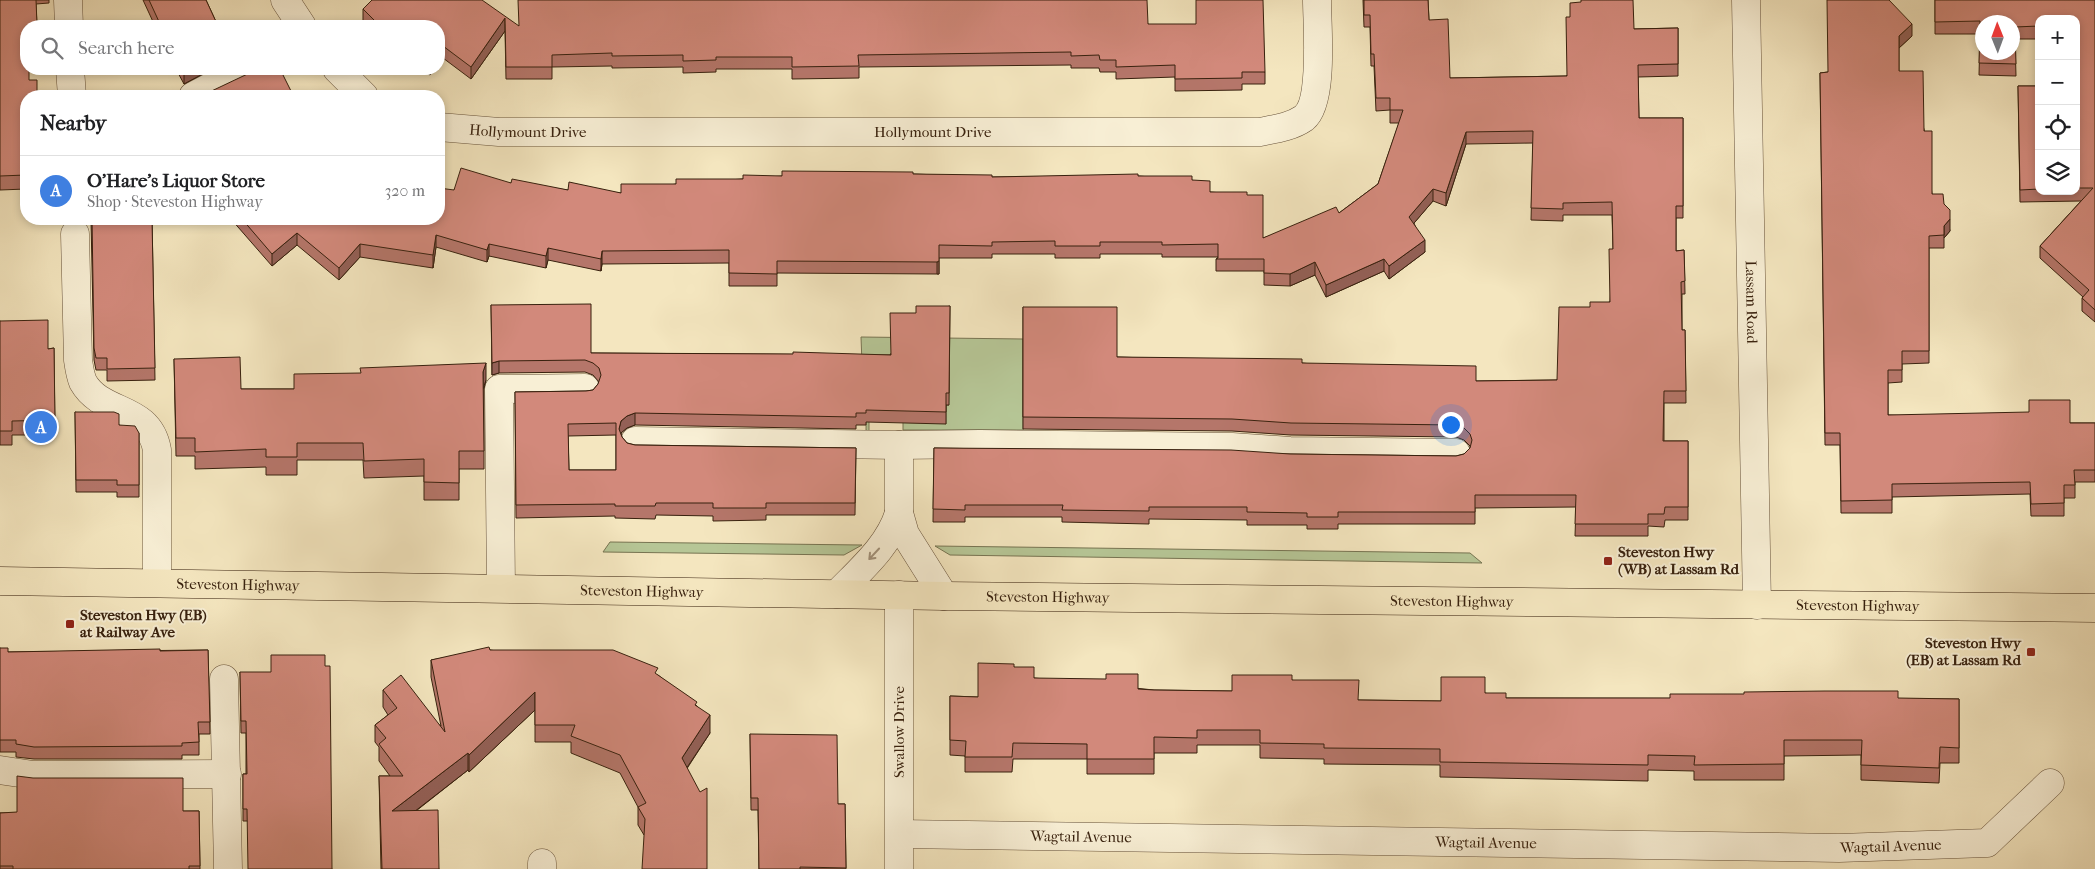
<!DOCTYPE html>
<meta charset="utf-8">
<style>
:root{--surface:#fff;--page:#f2f2f2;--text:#202124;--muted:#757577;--line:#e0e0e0;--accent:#ea580c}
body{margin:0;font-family:"IM FELL French Canon",serif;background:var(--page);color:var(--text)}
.controls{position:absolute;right:15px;top:15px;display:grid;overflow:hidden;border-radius:10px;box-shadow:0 2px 8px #0003}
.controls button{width:45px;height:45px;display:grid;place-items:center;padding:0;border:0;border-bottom:1px solid var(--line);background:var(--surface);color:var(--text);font:25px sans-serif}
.compass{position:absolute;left:1975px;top:15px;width:45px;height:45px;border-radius:50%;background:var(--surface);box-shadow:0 2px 8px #0003;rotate:359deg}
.you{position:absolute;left:1450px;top:424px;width:18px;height:18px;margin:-12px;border:4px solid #fff;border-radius:50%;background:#1a73e8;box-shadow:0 0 0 8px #1a73e833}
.badge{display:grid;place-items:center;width:32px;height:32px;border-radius:50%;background:var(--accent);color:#fff;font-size:16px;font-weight:700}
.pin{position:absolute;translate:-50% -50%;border:2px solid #fff;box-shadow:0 1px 5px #0006}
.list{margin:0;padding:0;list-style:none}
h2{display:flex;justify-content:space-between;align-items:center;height:65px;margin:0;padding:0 20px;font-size:21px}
h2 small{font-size:16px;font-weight:400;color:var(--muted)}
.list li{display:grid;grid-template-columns:32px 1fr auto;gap:15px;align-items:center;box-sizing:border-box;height:70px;padding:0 20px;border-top:1px solid var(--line)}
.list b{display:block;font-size:19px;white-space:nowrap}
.list p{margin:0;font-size:16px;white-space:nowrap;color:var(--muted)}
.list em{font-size:16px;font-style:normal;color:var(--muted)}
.icon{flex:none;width:28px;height:28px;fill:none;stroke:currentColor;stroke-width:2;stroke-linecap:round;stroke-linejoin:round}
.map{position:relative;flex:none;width:2095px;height:869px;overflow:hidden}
.search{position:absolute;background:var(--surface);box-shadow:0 2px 8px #0003;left:20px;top:20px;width:425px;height:55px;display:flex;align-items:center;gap:12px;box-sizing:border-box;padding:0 18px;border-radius:20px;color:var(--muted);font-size:19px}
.panel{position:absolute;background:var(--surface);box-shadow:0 2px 8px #0003;left:20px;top:90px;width:425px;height:135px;border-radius:20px}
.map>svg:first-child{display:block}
</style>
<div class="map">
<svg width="2095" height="869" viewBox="0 0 2095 869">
<rect width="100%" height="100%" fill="#f4e6bf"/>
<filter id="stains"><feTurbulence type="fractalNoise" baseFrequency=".004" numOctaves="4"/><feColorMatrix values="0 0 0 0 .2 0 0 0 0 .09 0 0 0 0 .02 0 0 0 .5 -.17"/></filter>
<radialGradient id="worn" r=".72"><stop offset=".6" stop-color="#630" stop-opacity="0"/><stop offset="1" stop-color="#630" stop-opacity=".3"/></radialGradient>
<!-- green -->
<path fill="#b6c696" stroke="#777452" d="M861,337L1023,339V430H903V404L946,424V405H949L869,398V431L866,430L867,365L862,364Z
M610,542L862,545L844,555L603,552Z
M935,546L1470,553L1482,563L950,555Z"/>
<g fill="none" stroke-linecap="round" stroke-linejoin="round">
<defs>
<g id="minor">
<path d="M68,0L69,26"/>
<path d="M285,0L302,26"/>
<path id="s1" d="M1746,0L1757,605"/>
<path d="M70,69L72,96"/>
<path d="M337,69L364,96"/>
<path d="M193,96L244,69"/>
<path id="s2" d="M439,127L499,132H1260C1275,129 1291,127 1304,118C1324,102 1317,25 1317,0"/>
<path d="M75,234L78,360C79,367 80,375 83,382C102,416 149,404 157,450V583"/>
<path d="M635,441L899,445L980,444L1232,447L1290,451L1456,453"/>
<path d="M899,445V513L905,534L944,596"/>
<path d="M501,588L499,389L585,388"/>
<path d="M837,594C860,570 889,546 899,513"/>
<path d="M224,679L228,869"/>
<path d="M0,770L33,775L227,774"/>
<path id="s3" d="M900,834L1839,848L1987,843L2050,783"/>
<path d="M542,869V863"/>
<path d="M899,869V595"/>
</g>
<g id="major">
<path id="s4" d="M0,581L944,596L2095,608"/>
</g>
</defs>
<!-- minor casing -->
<use href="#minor" stroke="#67523a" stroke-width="29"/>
<!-- major casing -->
<use href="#major" stroke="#38210e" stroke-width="29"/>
<!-- minor -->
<use href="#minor" stroke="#f8efd5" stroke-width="28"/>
<!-- major -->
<use href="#major" stroke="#f4e6bf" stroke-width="28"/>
</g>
<!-- wall -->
<path fill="#b5766a" stroke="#38210e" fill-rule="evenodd" d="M0,0H49V3L36,4L37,26H26V124H25L26,189L0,190Z
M143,0H206L218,26H155Z
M1363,0H1428L1429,20L1450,78L1566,76L1634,29L1678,28V76L1638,77L1639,118H1683V218H1676V251L1684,250L1685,294H1682V330H1685L1686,403H1664V441H1688V520H1665L1664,527L1648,526V536H1575L1576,507L1475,508V524H1338V529H1307V525H1247V520L1149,519V524L1062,522V517H965V522H933L934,448L1290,454L1456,456L1464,454L1470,448V446L1464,440L1456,437L1291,435L1232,431L1023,429V307L1117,357L1302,363L1476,381L1557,380L1590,307L1610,302L1613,249L1612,215H1563V221L1531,220L1533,143L1466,144L1446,206L1433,201L1414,223L1425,252L1389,279L1384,271L1326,297L1315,275L1290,286L1264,285V271H1216V259L1218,258V257H1162V254H1100V258H1055V254H992V258H939V274H937L777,273V286H729V263L602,264L601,271L548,260L546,268L489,256L487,262L436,247L433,268L360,257L339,280L297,245L272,266L231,219H387L390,221L454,190L511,183L568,190L621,193L676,184L782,176L913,174L992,177L1138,176L1192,180L1210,192L1247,195L1263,238L1339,213L1378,184L1399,123H1390V110L1376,111L1374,66H1371L1370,27H1364Z
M1935,0H2095V322L2082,311V298L2083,297L2040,258V246L2081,201L2020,202L2018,86H2039V191H2076V19H2039V39H2015L2016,76L1979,75L1980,34H1935Z
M363,9L518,26L1148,24L1265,72V84H1242V90L1175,91V77L1116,79V72H1100L1099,68H1071V65L859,67V78L792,79V69H716V72L683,73V67L612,68V66L552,67V79H506L505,31L471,79L443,58L439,63V26H368L363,21Z
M1912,36L1899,48V71L1924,129L1932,194L1944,204L1950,231L1944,238V248H1929V363L1902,364V382L1888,383V415L2070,423H2095V482H2075V498H2064V516H2031L2030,494L1892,497V513H1841L1840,445H1825L1820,73L1828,72Z
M176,69H212L184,84Z
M421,69H435L430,75Z
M44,219H73L67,221H44Z
M77,219H152L155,380L107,381V370H96L94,360L91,220Z
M491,305L591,353L890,355L916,313L950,306L949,405H946V424L866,422V425H856V429L635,425L627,428L621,433L622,437L627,443L635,445L856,448L855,515H766V520L713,521V516L656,515L655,519L615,518V516L516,518L515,392L586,391L593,390L598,384L599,382L593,375L585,372L499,373L492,375ZM616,435V470H569L568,436Z
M0,321L48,349L54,348L55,435H12V445H0Z
M174,359L241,389H294L486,380L484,389V469H459V500H424V476L364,478L363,460H297V475H266V467L195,469V456H176Z
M75,412L119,425L139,433V497H117V492H76Z
M0,648L8,652L208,650L210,734H199V755H182V759H34L16,757V752H0Z
M490,650L658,675L697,706L710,733L644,835L638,825V807L620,773L571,753V742H535V710L469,772L468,770L416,811L439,869H381L379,776H390L379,761V747L375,742V725L388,715L383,707V690L441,726L431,677V660Z
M1014,667L1034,678L1154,690L1232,691L1292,680L1359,700L1441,701L1485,693L1506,698L1959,699V763H1940L1939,783L1861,780V755L1784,756V780H1694V771L1648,770V781L1440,777V765L1324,764V759L1260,758V745H1197V753H1154V774H1087V759H1013L1012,772H965V756L950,755V696L978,697Z
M240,672L332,869L247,821H243V774H246V733H241Z
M750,734L838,804H845L846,869H759L758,810H751Z
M199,811L200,869H0V813Z"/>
<!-- shaded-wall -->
<path fill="#936056" stroke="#38210e" d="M505,18V31L471,79V67Z
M1912,24V36L1899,48V36Z
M443,46V58L439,63V51Z
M189,69H212L184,84V72Z
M430,69H435L430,75Z
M292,93V96H285Z
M1466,132V144L1446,206V193Z
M1433,189V201L1409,229V217Z
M1950,219V231L1944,238V226Z
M297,233V245L272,266V254Z
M436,235V247L433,268V255Z
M1425,240V252L1389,279V266Z
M360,244V257L339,280V268Z
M489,244V256L487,262V250Z
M548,248V260L546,268V256Z
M602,251V264L601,271V259Z
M1384,259V271L1326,297V285Z
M939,261V274H937V262Z
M1315,262V275L1290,286V274Z
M499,361V373L492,375V363Z
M486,363V380L483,389V372Z
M635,413V425L627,428L621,433L619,441V429L621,421L627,416Z
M535,692V710L469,772V755Z
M710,715V733L682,775V758Z
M468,753V770L392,829V811Z"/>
<!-- building -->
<path fill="#d2897b" stroke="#38210e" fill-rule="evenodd" d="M0,0H36L37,24L29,25V26H26V69H29V80H37V96H26V110H25L26,175L0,176Z
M149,0H206L218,26H161Z
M372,0H482L519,26L518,0H1147L1148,24H1196V0H1263L1265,72H1242V78L1175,79V65L1116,67V60H1100L1099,55L1071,56V52L858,55L859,66L792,67V57H716V60L683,61V55L612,56V53L552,55V67H506L505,18L471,67L443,46L439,51V26H380L363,9Z
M1364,0H1428L1429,20L1448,19L1450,78L1567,76L1566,17H1570V3L1581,2V0H1633L1634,29L1678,28V64L1638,65L1639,118H1683V206H1676V251L1684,250L1685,281L1681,282L1682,330H1685L1686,391H1664L1663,441H1688V507H1665L1664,514H1648V524H1575L1576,495H1475V512H1338V517H1307V513L1247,512V507H1149V511L1062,510L1063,505H965V510L933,509L934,448L1231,450L1290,454L1456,456L1464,454L1470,448L1472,440L1470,434L1464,428L1456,425L1291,423L1232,419L1023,417V307H1117V357L1302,359V363L1476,366V381L1557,380L1559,307H1590V302H1610L1609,249H1613L1612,202L1563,203V209L1531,208L1533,131L1466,132L1446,193L1433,189L1409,217L1425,240L1389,266L1384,259L1326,285L1315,262L1290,274L1264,273V259H1216L1218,258V244L1162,245V242H1100V246H1055V241L992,242V246L939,245V261L937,262L777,261V274L729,273V250L602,251L601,259L548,248L546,256L489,244L487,250L436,235L433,255L360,244L339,268L297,233L272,254L242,219H387L390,221L391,219H439V188L454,190L461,168L511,183L512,179L568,190L569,182L621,193V184H676V179H743V175L782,176V171L913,172V174L992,175V177L1138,174V176H1192V180L1210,181V192H1247V195H1263V238L1336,207L1339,213L1378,184L1403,110H1390V98H1376L1374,54H1371L1370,15H1364Z
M1827,0H1889L1912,24L1899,36V71H1923L1924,129V131H1932V194H1943L1944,204L1950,210V219L1944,226V235L1929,236V351H1902V370H1888V415L2029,412V400H2070V423H2095V470H2074L2075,485H2064V503L2031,504L2030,482L1892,484V500L1841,501L1840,433H1825L1820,73L1828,72Z
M1935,0H2095V310L2082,298L2089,290L2040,246L2093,188H2076V19H2039V26L2015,27L2016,64L1979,63L1980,21L1935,22ZM1982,22H2012V52H1982Z
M182,69H189L184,72Z
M258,69H280L292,93L285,96H201Z
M2018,86H2039V189L2020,190Z
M92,219H152L155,368L107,369V358H96L94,348Z
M591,304V353L793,354V352L891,355L890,313H916V306H950L949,393H946V412L866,410V413H856V417L635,413L627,416L621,421L619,429L622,437L627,443L635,445L856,448L855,503H766V508H713V503H656L655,506H615V504L516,505L515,392L586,391L593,390L598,384L601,375L599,368L593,363L585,360L499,361L492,363L491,305ZM616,423V470H569L568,424Z
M48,320V349L54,348L55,420L12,421V431H0V321Z
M240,357L241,389H294V374L361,373L360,368L486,363L483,372L484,451H459V483L424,482V459L364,461L363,443H297V457H266V449L195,452V438H176L174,359Z
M75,412H114L119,414V425L135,426L139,433V485H117V480H76Z
M489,647L490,650H613L658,668L655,673L697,702L695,705L710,715L682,758L700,792L707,788V869H642L645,819L638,807L646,803L620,755L571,736L575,725H535V692L469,755L468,753L392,811L438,810L439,869H382L379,776H403L379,744L386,738L375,725L397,708L383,690L401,675L445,732L431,660Z
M0,648H8V652L160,649V651L208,650L210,722H198L199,742L182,743V746L34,747L16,744V740H0Z
M271,655H325V666H330L332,869H248L247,809H243V774H247L246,721H241L240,672H271Z
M978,663L1014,664V667H1034V678L1106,679V674H1138V689L1154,690L1232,691V675H1292V680H1359L1358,700L1441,701V677H1485V693H1506V698H1670V694H1744V692L1825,691H1898V698L1959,699V748L1940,747L1939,768L1861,765L1862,740H1784V764L1694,765L1695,756L1648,755V765L1440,762V749L1324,748V744L1260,743V730H1197V738L1154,737V759H1087V744L1013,743L1012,757H965L966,741L950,740V696L978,697Z
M750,734L837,735L838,804H845L846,868L800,867V869H759L758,798H751Z
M17,776L33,778H183V811H199L200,866H189V869H13V866H0V813L17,812Z"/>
<!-- one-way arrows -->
<defs><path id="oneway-shaft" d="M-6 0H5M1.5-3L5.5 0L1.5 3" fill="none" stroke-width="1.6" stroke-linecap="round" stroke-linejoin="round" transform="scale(1.25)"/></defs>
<use stroke="#a2927b" href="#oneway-shaft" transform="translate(874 554) rotate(133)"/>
<!-- markers -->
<g fill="#8f2418" stroke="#f8efd5" stroke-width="2">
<rect x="1603" y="556" width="10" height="10" rx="2.5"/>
<rect x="65" y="619" width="10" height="10" rx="2.5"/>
<rect x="2026" y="647" width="10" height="10" rx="2.5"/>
</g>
<g text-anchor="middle" stroke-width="4" stroke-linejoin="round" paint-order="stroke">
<!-- street labels -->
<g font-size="15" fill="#38210e" stroke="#f8efd5">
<text dy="5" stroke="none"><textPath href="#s2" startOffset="89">Hollymount Drive</textPath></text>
<text dy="5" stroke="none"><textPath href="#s2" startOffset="494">Hollymount Drive</textPath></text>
<text dy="5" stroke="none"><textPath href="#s1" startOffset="302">Lassam Road</textPath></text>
<text dy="5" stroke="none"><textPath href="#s4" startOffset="238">Steveston Highway</textPath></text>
<text dy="5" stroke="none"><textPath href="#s4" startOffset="642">Steveston Highway</textPath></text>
<text dy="5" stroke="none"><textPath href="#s4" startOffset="1048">Steveston Highway</textPath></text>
<text dy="5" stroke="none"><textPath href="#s4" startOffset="1452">Steveston Highway</textPath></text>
<text dy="5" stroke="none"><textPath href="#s4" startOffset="1858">Steveston Highway</textPath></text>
<text transform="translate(899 732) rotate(-90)" y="5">Swallow Drive</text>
<text dy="5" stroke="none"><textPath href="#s3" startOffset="181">Wagtail Avenue</textPath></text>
<text dy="5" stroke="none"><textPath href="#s3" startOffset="586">Wagtail Avenue</textPath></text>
<text dy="5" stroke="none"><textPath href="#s3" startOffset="991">Wagtail Avenue</textPath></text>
</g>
<!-- poi labels -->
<g font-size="15" font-weight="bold" fill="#38210e" stroke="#f8efd5" text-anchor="start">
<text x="1618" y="557">Steveston Hwy<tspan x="1618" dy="17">(WB) at Lassam Rd</tspan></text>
<text x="80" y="620">Steveston Hwy (EB)<tspan x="80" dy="17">at Railway Ave</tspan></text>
<text x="2021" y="648" text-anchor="end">Steveston Hwy<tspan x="2021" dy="17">(EB) at Lassam Rd</tspan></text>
</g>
</g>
<rect width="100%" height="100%" filter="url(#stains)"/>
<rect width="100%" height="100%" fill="url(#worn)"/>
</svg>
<div class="controls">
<button>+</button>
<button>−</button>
<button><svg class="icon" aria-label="locate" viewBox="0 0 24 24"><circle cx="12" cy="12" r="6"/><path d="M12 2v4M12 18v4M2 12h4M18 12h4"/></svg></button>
<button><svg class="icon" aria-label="layers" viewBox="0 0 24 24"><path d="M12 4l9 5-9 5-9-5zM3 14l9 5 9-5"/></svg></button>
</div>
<svg class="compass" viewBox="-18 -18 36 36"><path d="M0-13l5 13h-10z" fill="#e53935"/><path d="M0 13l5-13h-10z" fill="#757577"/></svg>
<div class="you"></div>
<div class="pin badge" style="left:41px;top:427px;background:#3f7fe0">A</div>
<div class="search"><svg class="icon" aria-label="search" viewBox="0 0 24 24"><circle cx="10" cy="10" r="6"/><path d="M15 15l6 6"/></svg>Search here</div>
<section class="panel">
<h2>Nearby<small></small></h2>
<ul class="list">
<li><span class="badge" style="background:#3f7fe0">A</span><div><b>O'Hare's Liquor Store</b><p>Shop · Steveston Highway</p></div><em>320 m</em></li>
</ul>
</section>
</div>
